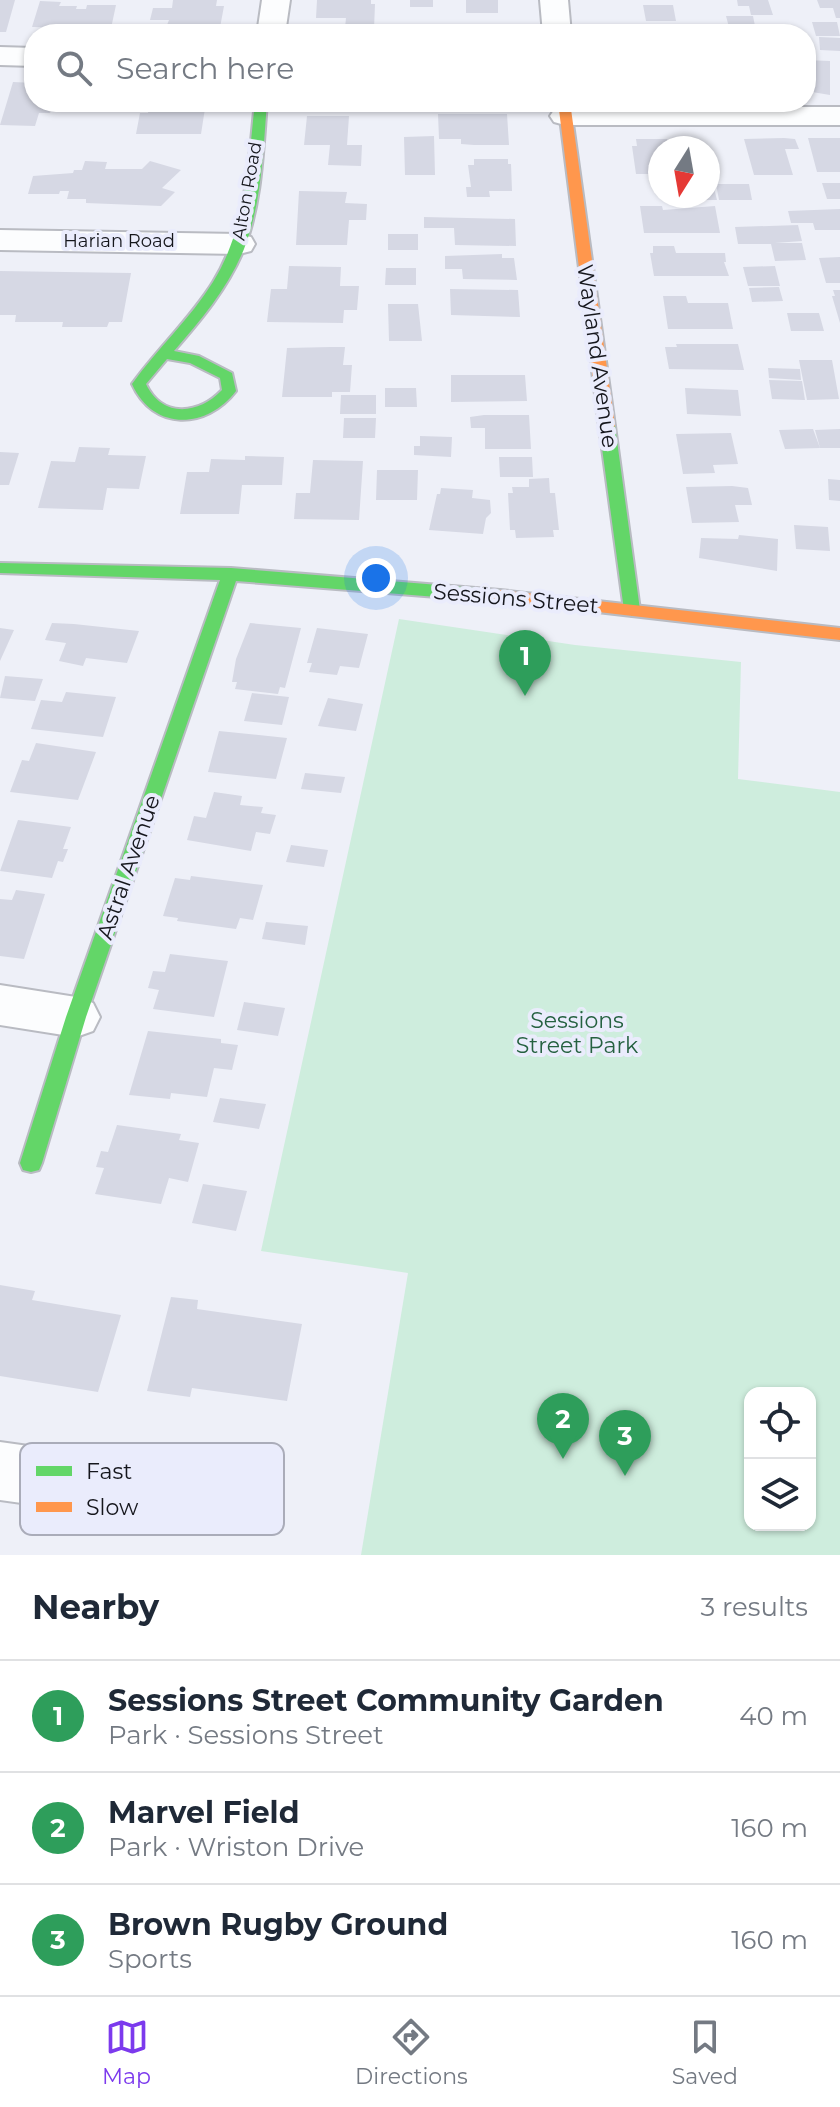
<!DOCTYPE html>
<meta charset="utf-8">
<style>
:root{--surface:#fff;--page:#f6f6f7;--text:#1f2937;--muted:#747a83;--line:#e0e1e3;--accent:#7c3aed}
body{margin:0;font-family:Montserrat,sans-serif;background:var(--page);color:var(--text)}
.controls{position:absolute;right:24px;bottom:24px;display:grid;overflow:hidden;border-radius:16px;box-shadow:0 2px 6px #0004}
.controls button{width:72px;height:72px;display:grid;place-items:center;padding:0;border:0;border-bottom:2px solid var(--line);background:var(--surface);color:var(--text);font:40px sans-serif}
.compass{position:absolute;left:648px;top:136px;width:72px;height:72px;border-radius:50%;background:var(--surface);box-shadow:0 2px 6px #0004;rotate:191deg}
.you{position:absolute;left:376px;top:578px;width:28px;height:28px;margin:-20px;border:6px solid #fff;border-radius:50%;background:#1a73e8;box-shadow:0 0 0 12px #1a73e833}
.badge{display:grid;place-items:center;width:52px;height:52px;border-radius:50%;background:var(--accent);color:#fff;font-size:26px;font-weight:700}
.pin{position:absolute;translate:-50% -66px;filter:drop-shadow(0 2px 4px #0008)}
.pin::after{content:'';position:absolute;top:42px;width:28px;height:24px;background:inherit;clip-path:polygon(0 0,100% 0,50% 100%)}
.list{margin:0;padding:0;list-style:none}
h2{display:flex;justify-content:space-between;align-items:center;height:104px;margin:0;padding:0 32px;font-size:34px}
h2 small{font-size:26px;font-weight:400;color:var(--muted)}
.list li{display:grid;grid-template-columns:52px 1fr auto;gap:24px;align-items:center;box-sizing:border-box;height:112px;padding:0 32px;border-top:2px solid var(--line)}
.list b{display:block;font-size:30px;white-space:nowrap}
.list p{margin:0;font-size:26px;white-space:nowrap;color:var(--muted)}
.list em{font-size:26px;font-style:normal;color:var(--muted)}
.icon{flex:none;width:44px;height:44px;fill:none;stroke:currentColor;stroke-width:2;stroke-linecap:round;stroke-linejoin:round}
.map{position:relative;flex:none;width:840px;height:1555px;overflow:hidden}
.search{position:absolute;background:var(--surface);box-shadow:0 2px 6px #0004;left:24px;right:24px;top:24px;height:88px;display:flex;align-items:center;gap:20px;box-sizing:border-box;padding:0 28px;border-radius:32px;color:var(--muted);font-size:30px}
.sheet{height:440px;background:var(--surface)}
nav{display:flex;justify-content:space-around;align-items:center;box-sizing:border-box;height:112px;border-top:2px solid var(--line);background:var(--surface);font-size:22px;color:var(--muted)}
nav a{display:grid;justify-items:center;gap:4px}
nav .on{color:var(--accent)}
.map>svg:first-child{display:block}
</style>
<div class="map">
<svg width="840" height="1555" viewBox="0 0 840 1555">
<rect width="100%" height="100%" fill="#eef0f8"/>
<!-- green -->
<path fill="#ceeddd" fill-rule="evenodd" d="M399,619L575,645L741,662L738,779L840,792V1555H361L408,1273L261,1251ZM810,1393V1525H750V1393Z"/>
<!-- building -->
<path fill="#d6d8e4" d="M0,0H15L6,32H0Z
M173,0H217L216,6H224L219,33H193L194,28L167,25L169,20H150L153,8H172Z
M317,0H371V4H375L374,29L345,28L346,18H316Z
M410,0H433V7H410Z
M466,0H498V13H466Z
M737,0H768L773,15H751L749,6H738Z
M817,0H840V18H836L833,8H820Z
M40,1L61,2L59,6H77L76,9H86L87,5H116L110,33H70L71,28L32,27Z
M643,5H673L676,21H646Z
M726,16H753L756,31H730Z
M812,22H837L840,36H816Z
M819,37L840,38V51L820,50Z
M806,60L830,61V95L806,91Z
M13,82L34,83V102H95L93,108H52L50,113H39L35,126L0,125Z
M150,102H206L201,134H136L140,113H148Z
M438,114H507L509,145H474L461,144V139H439Z
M307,116H349L347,145H362L361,166L328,165L330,145H304Z
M434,136L435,175H405L404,137Z
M784,138L795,139L799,149H785L793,175H754L744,139Z
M808,138H840V172H817Z
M636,139H667L668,148H660V174H636L632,146H637Z
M474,159H508V164H511L512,191H489L490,197H467L466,187H471L468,165H474Z
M85,161L107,162L105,169H142L150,161L181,170L162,188L175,192L161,206L86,203V199H67L69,191H60L59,194H28L33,176L73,173L74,170H82Z
M822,183H840V199H827Z
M708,184H713L717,200H686L685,196H708Z
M716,184H749L752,200H719Z
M299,191L347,192L345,203L367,204L366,220H349L347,245H296Z
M640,206H662L663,210L715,206L720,233H644Z
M840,209V230H815L813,223H791L788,211Z
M424,217L515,219L516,246L455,245L454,228H424Z
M798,225L802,241L775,243H802L806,260L775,261L771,244H738L735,227Z
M388,234H418V250H388Z
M653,246H674L676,253H725L726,262H724L729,276H654L650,253H653Z
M502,254V258H514L517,280L463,279L462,269H445V256Z
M840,257V283H826L819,258Z
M289,266L341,267L340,286H359L357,310H344L343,323L267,322L271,289H287Z
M775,266L780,286H748L743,267Z
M386,268H416V285H385Z
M0,271L131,273L122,322H109L107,327H62L63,322H15L16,315H0Z
M779,287L783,301L752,302L749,288Z
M450,289L518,290L520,317L451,315Z
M833,290H840V323L832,296H835Z
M663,296H686L688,303H728L733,329H668Z
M388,304H418L422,341H389Z
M787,313H819L824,331H791Z
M676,344H738L744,370L669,369L665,347H677Z
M330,347H345L343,365H352L350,392H332V397H282L287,348Z
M799,360H832L839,399L807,400Z
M768,368L800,369L801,380L769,378Z
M451,375H525L527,401L451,402Z
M769,380L802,381L805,400L772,399Z
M385,388H416L417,407H385Z
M685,388L738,390L741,416L687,414Z
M341,395H376V414H340Z
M484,415H529L531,449H485V428H471L470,417Z
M344,418H376L375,438H343Z
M813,429L820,448L785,449L779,430Z
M840,429V448H820L815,430Z
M731,433L738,464L713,465L715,473L683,474L676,434Z
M420,436L452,437L451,457L414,455V446H420Z
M79,447L110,448L108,455L146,456L139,489L107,488L103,510L38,508L51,461L75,462Z
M0,452L19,453L9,485H0Z
M245,456L284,457L282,485H242L239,514H180L187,472H209L211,459L245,460Z
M499,457H532L533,477H500Z
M313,460L363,461L359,520L294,519L296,493H310Z
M377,470H418L417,500H376Z
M549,478L550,493H555L559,530H553L554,537L516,538L515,530H510L508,493H513L512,487H529V479Z
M828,479L840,480V501L829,500Z
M732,486L748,488L752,505H735L739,522L692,523L686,487Z
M441,488L473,490L472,498L490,500L491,513L486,518L483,534L429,530L437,494H440Z
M794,525L828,527L830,551L796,549Z
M739,535L778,539L777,571L699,558L701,538L738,539Z
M52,623L74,624L139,631L127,663L86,658L83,666L59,661L66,643L45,640Z
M250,623L301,628L285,688L280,687L278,694L235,689L237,682H232L236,659Z
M0,628L14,630L0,661Z
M317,628L368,634L359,668L340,666L337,675L309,672L312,663H307Z
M5,676L43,679L35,701L0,698Z
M66,692L116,697L103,737L31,729L41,700L62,702Z
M252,693L289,697L282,725L244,721Z
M328,698L363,704L356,731L318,726Z
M219,731L287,738L276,779L208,772Z
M36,743L96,752L78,800L10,792L22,760L29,761Z
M305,773L345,777L341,793L301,789Z
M214,792L242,796L240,805L263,807L261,813L276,815L270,834L256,832L251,851L187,840L194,816L206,818Z
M18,820L71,827L63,849H68L63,862L58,861L52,878L0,871Z
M291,845L328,850L324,867L286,862Z
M191,876L263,885L253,920L240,918L236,929L177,921L178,918L163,916L175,878L190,880Z
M16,890L45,894L24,959L0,956V899L12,900Z
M266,922L308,926L305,945L262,939Z
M170,954L228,961L214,1017L153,1009L159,990L148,988L153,971L165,972Z
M244,1002L285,1008L278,1036L237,1030Z
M148,1031L221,1039V1043L238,1045L232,1070L214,1068L207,1097L171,1093L170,1099L129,1095Z
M220,1098L266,1104L259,1129L213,1122Z
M117,1125L181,1134L179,1140L199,1143L188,1182L169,1178L161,1204L95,1194L104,1168L96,1167L101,1151L108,1152Z
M203,1184L247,1191L236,1231L192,1223Z
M0,1285L35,1291L32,1300L121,1315L98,1392L0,1376Z
M171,1297L198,1300L197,1309L302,1324L287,1401L192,1388L190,1397L147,1391Z"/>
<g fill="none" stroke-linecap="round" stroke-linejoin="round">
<defs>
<path id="street" d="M262,0H290L285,34H257Z
M540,0H568L571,34H543Z
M0,47L34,48V66L0,65Z
M565,107H840V125H565L554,122L550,116L554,110Z
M0,230L239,234L251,237L255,244L251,251L239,254L0,250Z
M0,985L76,997L93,1003L100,1017L93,1031L76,1037L0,1025Z
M0,1442L236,1475L257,1483L265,1504L257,1525L236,1533L0,1500Z"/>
<path id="fast" d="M255,102H267C263,151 262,203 244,249C228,288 201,320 174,351L199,356L232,373L236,391C206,430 153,431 132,384C157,349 190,319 213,282C247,227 248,164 255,102ZM167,359L190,363L220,378L222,390C198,415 162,418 146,384Z
M607,421L615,426L640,610L632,616L624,610L599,426Z
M0,563L231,568L500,590L508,596L500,602L236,581L86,1017L42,1163L39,1170L31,1172L23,1170L20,1163L66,1017L220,580L0,573Z"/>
<path id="slow" d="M558,102H570L615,426L607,431L599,426Z
M500,590L840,628V640L494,600L492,596Z"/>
</defs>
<!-- street casing -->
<use href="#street" stroke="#b9bbc2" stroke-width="4"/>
<!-- fast casing -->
<use href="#fast" stroke="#b9bbc2" stroke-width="4"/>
<!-- slow casing -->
<use href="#slow" stroke="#b9bbc2" stroke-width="4"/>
<!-- street -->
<use href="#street" fill="#fcfdfe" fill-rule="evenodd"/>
<!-- fast -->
<use href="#fast" fill="#63d668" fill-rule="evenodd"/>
<!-- slow -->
<use href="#slow" fill="#ff974d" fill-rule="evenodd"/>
</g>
<g text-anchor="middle" stroke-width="8" stroke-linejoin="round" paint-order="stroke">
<!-- far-street labels -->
<g font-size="18" fill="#15161c" stroke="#eaecfc">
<text transform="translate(247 191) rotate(-80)" y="6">Alton Road</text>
<text x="119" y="247">Harian Road</text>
</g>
<!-- street labels -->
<g font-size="22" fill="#15161c" stroke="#eaecfc">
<text transform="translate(598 356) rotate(82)" y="8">Wayland Avenue</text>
<text transform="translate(516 598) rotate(5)" y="8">Sessions Street</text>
<text transform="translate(128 867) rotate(-71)" y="8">Astral Avenue</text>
</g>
<!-- park labels -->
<g font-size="22" fill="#256140" stroke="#eaecfc">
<text x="577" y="1028">Sessions<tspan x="577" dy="25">Street Park</tspan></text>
</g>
</g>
<!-- legend -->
<rect x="20" y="1443" width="264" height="92" rx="12" fill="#eaecfc" stroke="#aaacb9" stroke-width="2"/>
<rect x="36" y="1466" width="36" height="10" fill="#63d668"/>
<rect x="36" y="1502" width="36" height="10" fill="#ff974d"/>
<g font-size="22" fill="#15161c">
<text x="86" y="1479">Fast</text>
<text x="86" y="1515">Slow</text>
</g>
</svg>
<div class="controls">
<button><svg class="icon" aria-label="locate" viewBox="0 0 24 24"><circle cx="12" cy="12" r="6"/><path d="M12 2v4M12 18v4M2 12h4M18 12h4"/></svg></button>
<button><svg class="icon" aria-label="layers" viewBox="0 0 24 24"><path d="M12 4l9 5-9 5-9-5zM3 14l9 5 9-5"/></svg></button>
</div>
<svg class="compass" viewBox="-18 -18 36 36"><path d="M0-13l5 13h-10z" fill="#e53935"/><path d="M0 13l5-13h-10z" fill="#747a83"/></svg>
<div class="you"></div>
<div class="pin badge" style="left:525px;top:696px;background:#2e9e5b">1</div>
<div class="pin badge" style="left:563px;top:1459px;background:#2e9e5b">2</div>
<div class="pin badge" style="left:625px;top:1476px;background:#2e9e5b">3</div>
<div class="search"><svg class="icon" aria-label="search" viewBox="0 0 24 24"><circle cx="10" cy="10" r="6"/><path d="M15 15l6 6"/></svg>Search here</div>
</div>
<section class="sheet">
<h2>Nearby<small>3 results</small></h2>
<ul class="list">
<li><span class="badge" style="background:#2e9e5b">1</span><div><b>Sessions Street Community Garden</b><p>Park · Sessions Street</p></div><em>40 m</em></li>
<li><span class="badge" style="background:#2e9e5b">2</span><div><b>Marvel Field</b><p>Park · Wriston Drive</p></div><em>160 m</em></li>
<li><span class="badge" style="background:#2e9e5b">3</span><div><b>Brown Rugby Ground</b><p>Sports</p></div><em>160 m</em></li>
</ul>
</section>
<nav>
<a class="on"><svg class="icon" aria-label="map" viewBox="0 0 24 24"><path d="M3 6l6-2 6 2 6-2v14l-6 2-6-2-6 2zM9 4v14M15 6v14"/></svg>Map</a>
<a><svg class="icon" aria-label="directions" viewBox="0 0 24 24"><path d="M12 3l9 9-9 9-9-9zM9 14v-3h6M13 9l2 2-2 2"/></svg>Directions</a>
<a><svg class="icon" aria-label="saved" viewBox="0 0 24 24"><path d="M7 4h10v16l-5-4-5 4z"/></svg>Saved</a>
</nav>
